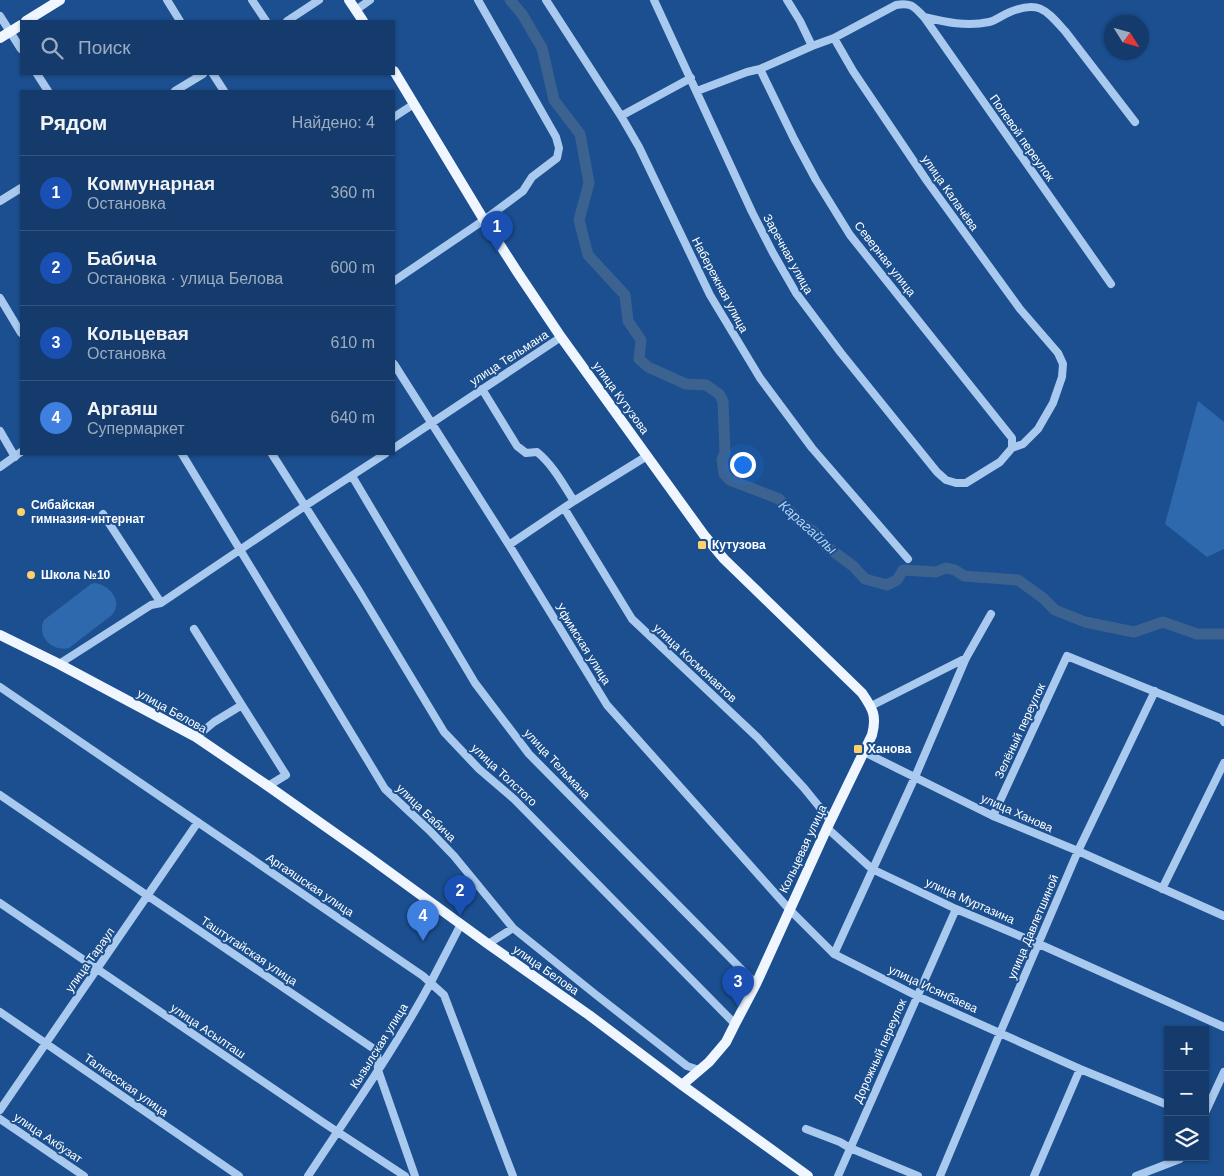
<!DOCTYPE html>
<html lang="ru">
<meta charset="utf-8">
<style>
:root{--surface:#143b6b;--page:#214673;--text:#f1f3f6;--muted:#9dadc1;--line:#33557e;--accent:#bca0f2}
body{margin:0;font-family:Arial,sans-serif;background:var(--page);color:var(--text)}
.controls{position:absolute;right:15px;bottom:15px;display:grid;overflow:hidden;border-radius:0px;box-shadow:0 1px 4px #0004}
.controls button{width:45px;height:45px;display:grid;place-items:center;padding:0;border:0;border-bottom:1px solid var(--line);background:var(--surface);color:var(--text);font:25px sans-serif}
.compass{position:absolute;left:1104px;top:15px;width:45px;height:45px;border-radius:50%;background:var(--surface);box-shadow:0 1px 4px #0004;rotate:127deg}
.you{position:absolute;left:742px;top:464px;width:18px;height:18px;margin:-12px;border:4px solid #fff;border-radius:50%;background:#1a73e8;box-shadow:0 0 0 8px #1a73e833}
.badge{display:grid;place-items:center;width:32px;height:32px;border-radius:50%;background:var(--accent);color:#fff;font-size:16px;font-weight:700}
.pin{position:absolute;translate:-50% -41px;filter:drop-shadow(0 1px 2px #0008)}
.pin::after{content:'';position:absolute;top:26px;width:18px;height:15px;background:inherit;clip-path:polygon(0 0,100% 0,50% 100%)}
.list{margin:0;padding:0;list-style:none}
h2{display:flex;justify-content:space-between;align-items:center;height:65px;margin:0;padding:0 20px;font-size:21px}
h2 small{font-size:16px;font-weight:400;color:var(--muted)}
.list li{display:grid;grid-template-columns:32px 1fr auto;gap:15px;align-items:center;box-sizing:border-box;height:75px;padding:0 20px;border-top:1px solid var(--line)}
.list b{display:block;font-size:19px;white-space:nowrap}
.list p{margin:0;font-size:16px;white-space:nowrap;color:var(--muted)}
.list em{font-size:16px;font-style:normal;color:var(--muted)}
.icon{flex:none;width:28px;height:28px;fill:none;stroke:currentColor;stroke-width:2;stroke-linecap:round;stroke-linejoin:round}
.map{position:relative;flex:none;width:1224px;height:1176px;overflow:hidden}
.search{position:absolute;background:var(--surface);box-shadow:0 1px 4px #0004;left:20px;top:20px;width:375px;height:55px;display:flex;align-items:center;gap:12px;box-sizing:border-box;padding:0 18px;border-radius:0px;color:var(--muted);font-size:19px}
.panel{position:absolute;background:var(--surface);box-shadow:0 1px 4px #0004;left:20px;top:90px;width:375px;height:365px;border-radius:0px}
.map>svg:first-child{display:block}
</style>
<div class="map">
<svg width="1224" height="1176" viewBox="0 0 1224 1176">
<rect width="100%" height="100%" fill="#1b4f8f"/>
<!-- green -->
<path fill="#2e69ad" d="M1198,401L1224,422V549L1207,557L1165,524Z
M95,583C109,585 124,601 112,615L69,648C53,652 36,637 44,620L91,584Z"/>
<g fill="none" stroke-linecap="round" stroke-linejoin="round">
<!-- river -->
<path stroke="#3c6290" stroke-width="11" d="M510,0L522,14L542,48L554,100L580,134L589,183L579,220L588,255L625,295L628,321L641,340L639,359L648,367L686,384L706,385L719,394L723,401L725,453L722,460L724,474L730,480L779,499L799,521L815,533L826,546L853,566L865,579L887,585L897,580L903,570L936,572L946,568L955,570L964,576L1018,580L1043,598L1055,610L1085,622L1134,632L1163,622L1197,634H1224"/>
<!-- minor -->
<path stroke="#a9c9ee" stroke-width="8" d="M167,0L180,21
M252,0L266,21
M546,0L621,116L639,147L710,295L760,378L812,448L908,559
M654,0L752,212L773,253L796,293L841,353L937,472L946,480L956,483H966L1000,462L1012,448L1023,444L1038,429L1053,403L1062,377L1063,364L1058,353L1020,309L927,181L853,71L834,38
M787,0L800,21L812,46
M356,10L370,0
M0,16L21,49
M924,17C945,22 967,27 989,22C997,20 1002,15 1010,12C1039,0 1046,10 1065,31L1135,122
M287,21L319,0
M760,69L794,139L816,180L850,235L1012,438V448
M37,74L48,91
M213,74L224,91
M175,91L203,74
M697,91L747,72L760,69L812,46L834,38L896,5C912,2 914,7 924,17L1111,284
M621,116L691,78
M394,117L414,104
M0,201L21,188
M394,281L484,220L523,191L532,177L557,158L559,148L556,137L478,0
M0,298L21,333
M394,364L509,545L607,705L789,909L834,954L917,996L1080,1069L1168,1105
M482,389L517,446L526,453L537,452C553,465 563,484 574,501
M0,431L15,457
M394,448L561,337
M182,454L385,789L429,830L454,856L513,928L595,994L687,1066L699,1070
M272,454L359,591L444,732L479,769L514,799L735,1024
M0,467L21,452
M352,476L475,683L529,754L756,984
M564,508L632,619L758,738L804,788L830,820
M103,514L161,603
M509,545L574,501L647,456
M194,629L286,775L268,786
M59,664L151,605L161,603L305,506L385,454
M0,687L423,976L444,995L513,1176
M871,706L966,658
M196,737L214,722L242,705
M864,752L993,816L1078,851L1224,916
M0,795L148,896L377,1051L378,1070L415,1176
M993,816L1067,656L1222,719L1224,722
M827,828L872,869L956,909L1039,944L1224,1027
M1162,889L1224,763
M0,903L324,1123L405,1176
M488,944L513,928
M834,954L915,777L966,658L991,614
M0,1012L239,1176
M0,1110L198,822
M1205,1113L1224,1072
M0,1119L84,1176
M806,1129L840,1142L850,1148L918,1176
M308,1176C350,1112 395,1049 431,982C441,963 451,943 461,924
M838,1176L956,909
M940,1176L1000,1033L1078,851L1155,691
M1034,1176L1080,1069
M1136,1176L1180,1159L1181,1157"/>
<!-- major -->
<path stroke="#f0f6ff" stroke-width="10" d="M349,0L363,21
M26,21L60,0
M0,38L21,25
M394,71L484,220L518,273L561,337L704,535L724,559L862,693C873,709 877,716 872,735L827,828L756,984L735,1024L726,1042L709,1062L682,1085
M0,635L59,664L196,737L268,786L366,855L488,944L589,1015L682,1085L808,1176"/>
</g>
<!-- markers -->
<g fill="#ffd166" stroke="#1b4f8f" stroke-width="2">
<circle cx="21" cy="512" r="5"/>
<rect x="697" y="540" width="10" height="10" rx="2.5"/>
<circle cx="31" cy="575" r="5"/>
<rect x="853" y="744" width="10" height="10" rx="2.5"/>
</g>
<g text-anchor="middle" stroke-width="4" stroke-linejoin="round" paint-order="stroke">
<!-- street labels -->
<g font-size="12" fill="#fff" stroke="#1b4f8f">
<text transform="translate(1022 138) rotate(55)" y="4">Полевой переулок</text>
<text transform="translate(950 193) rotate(55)" y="4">улица Калачёва</text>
<text transform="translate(788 254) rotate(61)" y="4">Заречная улица</text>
<text transform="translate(885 259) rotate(52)" y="4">Северная улица</text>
<text transform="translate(720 285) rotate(62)" y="4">Набережная улица</text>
<text transform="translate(509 358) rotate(-33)" y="4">улица Тельмана</text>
<text transform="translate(621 398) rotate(54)" y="4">улица Кутузова</text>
<text transform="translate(583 644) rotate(58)" y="4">Уфимская улица</text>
<text transform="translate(695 663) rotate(43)" y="4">улица Космонавтов</text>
<text transform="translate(172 711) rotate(29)" y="4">улица Белова</text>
<text transform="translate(1020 731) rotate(-65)" y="4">Зелёный переулок</text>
<text transform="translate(557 764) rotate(47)" y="4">улица Тельмана</text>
<text transform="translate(504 775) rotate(43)" y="4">улица Толстого</text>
<text transform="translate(426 813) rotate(44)" y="4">улица Бабича</text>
<text transform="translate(1017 813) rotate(24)" y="4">улица Ханова</text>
<text transform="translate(803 849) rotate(-65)" y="4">Кольцевая улица</text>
<text transform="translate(310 885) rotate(34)" y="4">Аргаяшская улица</text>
<text transform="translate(970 901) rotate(24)" y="4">улица Муртазина</text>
<text transform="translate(1033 927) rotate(-67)" y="4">улица Давлетшиной</text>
<text transform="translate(249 951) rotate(34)" y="4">Таштугайская улица</text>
<text transform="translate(90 960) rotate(-55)" y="4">улица Тараул</text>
<text transform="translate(546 970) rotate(35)" y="4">улица Белова</text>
<text transform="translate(933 989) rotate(25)" y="4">улица Исянбаева</text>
<text transform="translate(208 1031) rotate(34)" y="4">улица Асылташ</text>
<text transform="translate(379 1046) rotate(-58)" y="4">Кызылская улица</text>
<text transform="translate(880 1051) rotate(-66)" y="4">Дорожный переулок</text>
<text transform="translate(126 1085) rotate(35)" y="4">Талкасская улица</text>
<text transform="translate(48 1138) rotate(34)" y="4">улица Акбузат</text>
</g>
<!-- poi labels -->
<g font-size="12" font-weight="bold" fill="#fff" stroke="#1b4f8f" text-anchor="start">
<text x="31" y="509">Сибайская<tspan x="31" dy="14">гимназия-интернат</tspan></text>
<text x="712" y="549">Кутузова</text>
<text x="41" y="579">Школа №10</text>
<text x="868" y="753">Ханова</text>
</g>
<!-- water labels -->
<g font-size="14" font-style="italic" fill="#b5d3f5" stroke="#1b4f8f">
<text transform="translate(808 527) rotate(42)" y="5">Карагайлы</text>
</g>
</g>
</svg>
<div class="controls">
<button>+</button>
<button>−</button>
<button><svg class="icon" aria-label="layers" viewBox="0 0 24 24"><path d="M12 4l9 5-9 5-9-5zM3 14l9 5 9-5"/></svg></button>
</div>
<svg class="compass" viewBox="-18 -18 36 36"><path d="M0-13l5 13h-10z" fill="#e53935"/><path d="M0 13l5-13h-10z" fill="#9dadc1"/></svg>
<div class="you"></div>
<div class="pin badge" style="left:497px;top:252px;background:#1a4fb4">1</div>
<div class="pin badge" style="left:460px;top:916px;background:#1a4fb4">2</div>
<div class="pin badge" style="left:738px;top:1007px;background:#1a4fb4">3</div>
<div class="pin badge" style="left:423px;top:941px;background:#3f7fe0">4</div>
<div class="search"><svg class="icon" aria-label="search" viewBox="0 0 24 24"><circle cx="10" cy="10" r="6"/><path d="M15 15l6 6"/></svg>Поиск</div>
<section class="panel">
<h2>Рядом<small>Найдено: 4</small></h2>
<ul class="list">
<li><span class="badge" style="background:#1a4fb4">1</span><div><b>Коммунарная</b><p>Остановка</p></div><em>360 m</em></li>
<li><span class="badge" style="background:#1a4fb4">2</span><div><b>Бабича</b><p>Остановка · улица Белова</p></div><em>600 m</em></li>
<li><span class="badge" style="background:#1a4fb4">3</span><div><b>Кольцевая</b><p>Остановка</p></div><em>610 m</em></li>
<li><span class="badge" style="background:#3f7fe0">4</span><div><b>Аргаяш</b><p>Супермаркет</p></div><em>640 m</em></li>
</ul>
</section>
</div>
